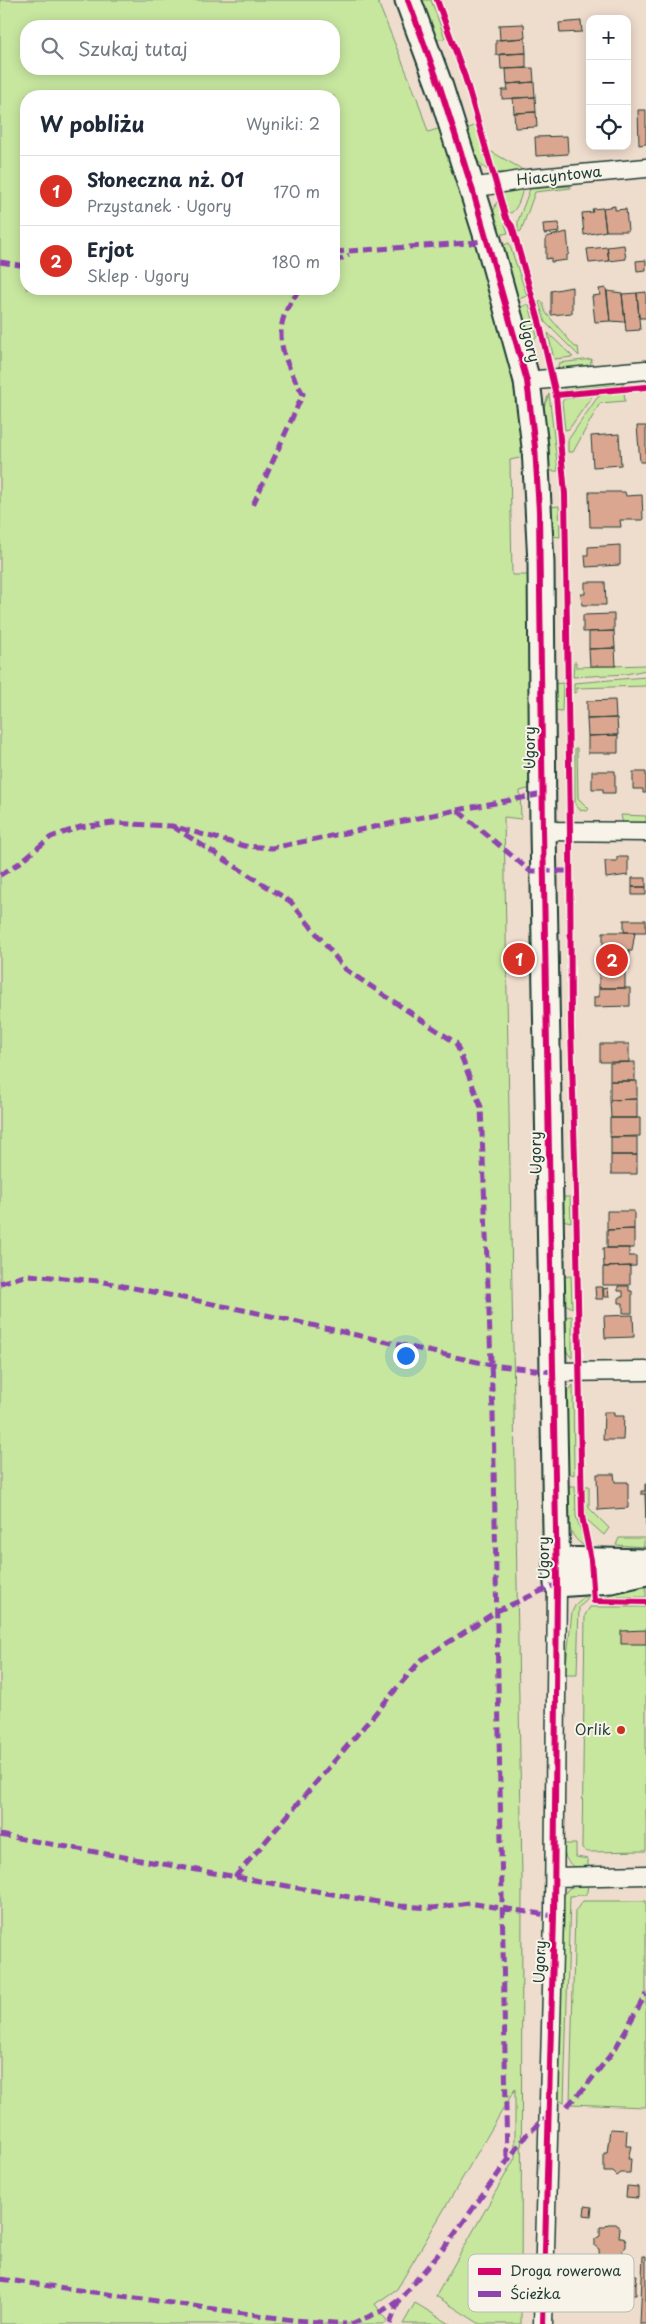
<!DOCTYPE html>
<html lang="pl">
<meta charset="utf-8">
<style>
:root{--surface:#fff;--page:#f2f2f3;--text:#1f2937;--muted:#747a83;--line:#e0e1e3;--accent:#d93025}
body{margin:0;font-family:"Playpen Sans",sans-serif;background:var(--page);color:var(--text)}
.controls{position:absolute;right:15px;top:15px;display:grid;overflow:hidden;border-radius:10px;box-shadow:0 2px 12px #0003}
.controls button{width:45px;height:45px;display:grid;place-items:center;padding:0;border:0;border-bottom:1px solid var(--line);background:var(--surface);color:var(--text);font:25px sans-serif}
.you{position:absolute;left:405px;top:1355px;width:18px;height:18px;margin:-12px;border:4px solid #fff;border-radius:50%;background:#1a73e8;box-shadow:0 0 0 8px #1a73e833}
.badge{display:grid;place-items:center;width:32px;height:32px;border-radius:50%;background:var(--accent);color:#fff;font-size:16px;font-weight:700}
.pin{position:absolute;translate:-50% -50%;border:2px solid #fff;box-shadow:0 1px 5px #0006}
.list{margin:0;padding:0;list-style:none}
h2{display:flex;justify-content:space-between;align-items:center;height:65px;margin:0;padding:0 20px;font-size:21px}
h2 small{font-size:16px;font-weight:400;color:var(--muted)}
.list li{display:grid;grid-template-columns:32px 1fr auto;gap:15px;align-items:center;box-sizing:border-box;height:70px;padding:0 20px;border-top:1px solid var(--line)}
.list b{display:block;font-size:19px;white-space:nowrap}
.list p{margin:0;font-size:16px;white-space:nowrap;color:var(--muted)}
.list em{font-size:16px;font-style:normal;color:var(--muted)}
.icon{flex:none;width:28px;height:28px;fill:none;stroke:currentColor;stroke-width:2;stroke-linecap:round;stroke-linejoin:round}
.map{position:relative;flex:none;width:646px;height:2324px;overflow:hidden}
.search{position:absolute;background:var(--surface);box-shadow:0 2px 12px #0003;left:20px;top:20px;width:320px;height:55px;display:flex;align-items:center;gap:12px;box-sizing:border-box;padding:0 18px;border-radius:20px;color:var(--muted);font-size:19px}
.panel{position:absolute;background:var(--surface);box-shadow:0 2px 12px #0003;left:20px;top:90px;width:320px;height:205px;border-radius:20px}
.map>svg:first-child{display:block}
</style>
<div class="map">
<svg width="646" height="2324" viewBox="0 0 646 2324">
<rect width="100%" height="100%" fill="#eedccd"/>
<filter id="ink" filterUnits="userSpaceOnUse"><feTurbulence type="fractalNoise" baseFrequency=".02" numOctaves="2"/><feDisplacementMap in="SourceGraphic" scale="10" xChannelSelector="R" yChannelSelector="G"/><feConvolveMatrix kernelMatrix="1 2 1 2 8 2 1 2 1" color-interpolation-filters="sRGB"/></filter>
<g filter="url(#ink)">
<!-- green -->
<path fill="#c7e79f" stroke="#73926a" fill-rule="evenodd" d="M0,0H377L417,98L428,132L441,128C474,236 513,344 524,457L510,460L512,575H528L531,788L520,791L521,819L504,817L522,1878L521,2324H480L436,2296L515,2158V2089L397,2289L375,2304L387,2321L385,2324H0ZM26,26H334V69H26ZM26,96H334V289H26Z
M421,0H431L445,38L437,40Z
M476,125L488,170C473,162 471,143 467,129Z
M490,151L520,168L523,172L495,173Z
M523,186C522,195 518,208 511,213L508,212L502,195L510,189Z
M570,186L571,188L535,192L521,231L518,232V221L530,189Z
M497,201L508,233L499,235L493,213Z
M509,243L527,296L518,299L502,246Z
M542,301L546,313L575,347H578L579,356L545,322L539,302Z
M529,304L537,336L531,346L521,307Z
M548,333L573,357L554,359Z
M592,359L589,368L557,370L559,363Z
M621,379L624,384L566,390L561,386Z
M624,392L625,401L600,403L573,452H568V440L597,398L601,395Z
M549,394L558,471H549L543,409Z
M593,395L569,429L565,430L562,402L564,399Z
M559,506L560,537L551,536L550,507Z
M574,662H576V667L646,665V670L626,674L573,677Z
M646,677V686L577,688V692L574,693V683Z
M563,683L562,711L554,710L553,684Z
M575,748H577L578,798L589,809L587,811L580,810L575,804Z
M621,815L646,816V824H623Z
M564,1197H570L571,1222L562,1220L561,1199Z
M571,1276L572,1308L563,1303L562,1277Z
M572,1316V1358C561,1348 563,1331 563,1317Z
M573,1385L574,1475L566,1472V1395Z
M569,1486H575L576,1516L586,1547C563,1534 567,1511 566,1488Z
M585,1486H589V1508L609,1528L604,1535L586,1519Z
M619,1538H644V1547L616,1545Z
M646,1578V1597H607L603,1591Z
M589,1592L586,1601L579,1607L577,1674H565L572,1612L576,1604Z
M590,1607H646V1851L587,1852L582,1848L585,1615Z
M564,1844H576V1857L588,1859V1869C571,1869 563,1861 564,1844Z
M578,1883H588L587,1892L585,1895L570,1896L564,2103L557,2099L563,1898L567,1890Z
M583,1901H646V2107L570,2104L575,1911Z
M415,2303L450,2324H403Z"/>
<!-- building -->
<path fill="#daa68f" stroke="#1f3d34" d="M581,21L582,32L560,33L559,23Z
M524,24L525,38L500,40L499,25Z
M525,38L526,53L496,55V40Z
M526,53V68L501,69L500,54Z
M533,68L534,82L507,84L506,69Z
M534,82L535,97L502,99V90H508L507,84Z
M535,97L536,112L514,113L513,98Z
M638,110H646V144L639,145Z
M536,112L537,127L515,128L514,113Z
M567,136L568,154L536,156L535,137Z
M615,206V210L626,209L628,231H606L603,208Z
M603,208L606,231L584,235L582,213L593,212L592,209Z
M559,223L560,232L544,234L543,224Z
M567,232L569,254L567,255V260L551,262V258L546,259V237Z
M624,245L626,259L609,261L607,247Z
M607,247L609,261L589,263L587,249Z
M646,260V270L637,271L636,261Z
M572,287V313L551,315V291Z
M606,288L610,321L595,322L592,296L600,295L599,289Z
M607,291L622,293L625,322L610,321Z
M646,292V318H639L637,293Z
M637,293L640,330L626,331L622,294Z
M637,426H646V462H640Z
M619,434L621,465L593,467L591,436Z
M589,492H625L626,496L642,495L643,520H620L621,527H590Z
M620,545V565L586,567L585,555H588V547Z
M585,582H605L606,605H582L581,594H585Z
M614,614V631L583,632V615Z
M614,631L615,648L589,649V632Z
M615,648L616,666H590L589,649Z
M615,700L616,718L587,719V701Z
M617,718L618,735L588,736L587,719Z
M618,735V753H588V736Z
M592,771H615V793H603V789H592Z
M633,772H646V793H643V789H633Z
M617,857H628V875L606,878L605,861H617Z
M632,878H646V887H632Z
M632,887H646V895H632Z
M624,920H646V932H624Z
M603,932H635L632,951H603Z
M603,951H629V969H603Z
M599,969H625V988H599Z
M599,988H630V1006L594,1007V997H599Z
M600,1044H629V1062H600Z
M635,1062V1081H610V1063Z
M610,1081H637V1099L610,1100Z
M637,1099V1118H611L610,1100Z
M610,1118H640V1136L610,1137Z
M611,1137H637V1155H611Z
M611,1155H637V1174H611Z
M607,1211H634V1229L607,1230Z
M634,1229V1248H607V1230Z
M603,1248H629V1256H636V1266L604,1267Z
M630,1266V1285H603V1267Z
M618,1286H629V1291H632V1313H623V1303H619V1297H623V1291H618Z
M595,1287H603V1299H596Z
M608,1288L609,1297H604L603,1289Z
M633,1315L634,1337L605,1338L604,1316Z
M604,1412H614V1416H624L623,1440H603Z
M597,1474H614L615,1482H628V1508L598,1510Z
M645,1484H646V1525L645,1494H641V1491H645Z
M646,1630V1644H621V1631Z
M610,2129L627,2130L626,2146H631L628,2159H631L630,2173H621L617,2176L613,2172H604V2153H607Z
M627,2186L638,2187V2198L626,2197Z
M585,2206L592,2207L591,2216L584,2215Z
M608,2224H615L620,2228L619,2237H623L626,2241V2247L622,2250L621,2269L600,2268L599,2249L595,2246V2239L600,2236V2227H605Z
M643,2256H646V2324H640Z
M618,2274L637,2275L636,2283L618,2282Z
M619,2282L636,2283V2295L618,2294Z"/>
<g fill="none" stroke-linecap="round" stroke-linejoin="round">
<defs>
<path id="street" d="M472,188L527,179L646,168
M527,381L646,370
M543,831L646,832
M552,1372L646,1371
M555,1877L646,1875
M543,2324L554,1916L557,1584"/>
<path id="secondary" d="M408,0L440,87L488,240L527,381L535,447L541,563L543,831L557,1584L611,1580L646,1572
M557,1560L646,1562"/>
</defs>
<!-- street casing -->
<use href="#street" stroke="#1f3d34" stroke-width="21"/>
<!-- secondary casing -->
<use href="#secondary" stroke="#1f3d34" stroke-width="29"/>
<!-- street -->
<use href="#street" stroke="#f7f3e8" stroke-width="18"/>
<!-- secondary -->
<use href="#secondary" stroke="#f7f3e8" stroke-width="25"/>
<!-- quiet -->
<path stroke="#8e44ad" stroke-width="5" stroke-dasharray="10 5" stroke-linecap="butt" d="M334,252L469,243L488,240
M0,262L26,266
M334,262L349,255
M253,505L303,394C281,356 268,325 301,289
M457,810L543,794
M172,826L291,902L345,969L456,1043L481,1107L493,1414L507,2162
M0,875L18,864L51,837L80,827L113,823L172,826L245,846L272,848L457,810L530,871H570
M0,1283L28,1275L99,1281L253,1312L491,1365L552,1372
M0,1835L400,1906L432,1908L469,1903L554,1916
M235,1877L421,1660L497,1611L557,1584
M567,2106L587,2085L615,2049L646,1994
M0,2279L293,2320L346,2324
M351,2324L382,2311L399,2300L448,2243L527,2134L549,2116
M390,2324L399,2300"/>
<defs>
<path id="cycleway" d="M408,0L440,87L472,188L527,381L535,447L539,511L543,831L557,1584L554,1916L543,2324
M437,0L465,77L506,218L512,226L539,321L556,395L565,494L570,832L571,1028L576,1193L582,1516L591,1560L594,1601L646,1602
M556,395L646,387"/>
</defs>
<!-- cycleway casing -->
<use href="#cycleway" stroke="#f7f3e8" stroke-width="9"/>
<!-- cycleway -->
<use href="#cycleway" stroke="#d6006c" stroke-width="6"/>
</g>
</g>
<!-- markers -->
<circle fill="#c8321e" stroke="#f7f3e8" stroke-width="2" cx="621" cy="1730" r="5"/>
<g text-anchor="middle" stroke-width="4" stroke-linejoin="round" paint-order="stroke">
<!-- street labels -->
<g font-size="15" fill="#1f3d34" stroke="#f7f3e8">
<text transform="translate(559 176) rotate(-6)" y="5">Hiacyntowa</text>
<text transform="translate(529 341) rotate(75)" y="5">Ugory</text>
<text transform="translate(530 748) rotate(-90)" y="5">Ugory</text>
<text transform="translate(536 1153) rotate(-91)" y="5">Ugory</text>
<text transform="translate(544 1558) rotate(-91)" y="5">Ugory</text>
<text transform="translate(540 1962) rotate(-88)" y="5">Ugory</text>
</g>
<!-- poi labels -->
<g font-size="15" fill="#1f3d34" stroke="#f7f3e8" text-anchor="end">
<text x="611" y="1735">Orlik</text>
</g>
</g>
<!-- legend -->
<rect x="468" y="2254" width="166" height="58" rx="8" fill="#f7f3e8" stroke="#b6bcb2" stroke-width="1"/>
<rect x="478" y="2268" width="23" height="7" fill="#d6006c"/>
<rect x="478" y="2291" width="23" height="6" fill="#8e44ad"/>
<g font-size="14" fill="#1f3d34">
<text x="510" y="2276">Droga rowerowa</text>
<text x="510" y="2299">Ścieżka</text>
</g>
</svg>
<div class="controls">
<button>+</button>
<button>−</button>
<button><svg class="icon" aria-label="locate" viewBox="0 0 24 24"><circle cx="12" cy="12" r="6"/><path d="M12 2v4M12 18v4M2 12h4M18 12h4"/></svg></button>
</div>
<div class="you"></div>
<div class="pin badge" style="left:519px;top:959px">1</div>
<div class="pin badge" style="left:612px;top:960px">2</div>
<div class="search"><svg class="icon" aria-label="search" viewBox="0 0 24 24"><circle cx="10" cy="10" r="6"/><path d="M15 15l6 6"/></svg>Szukaj tutaj</div>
<section class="panel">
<h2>W pobliżu<small>Wyniki: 2</small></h2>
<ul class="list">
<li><span class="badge">1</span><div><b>Słoneczna nż. 01</b><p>Przystanek · Ugory</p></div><em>170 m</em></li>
<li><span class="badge">2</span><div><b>Erjot</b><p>Sklep · Ugory</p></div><em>180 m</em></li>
</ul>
</section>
</div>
